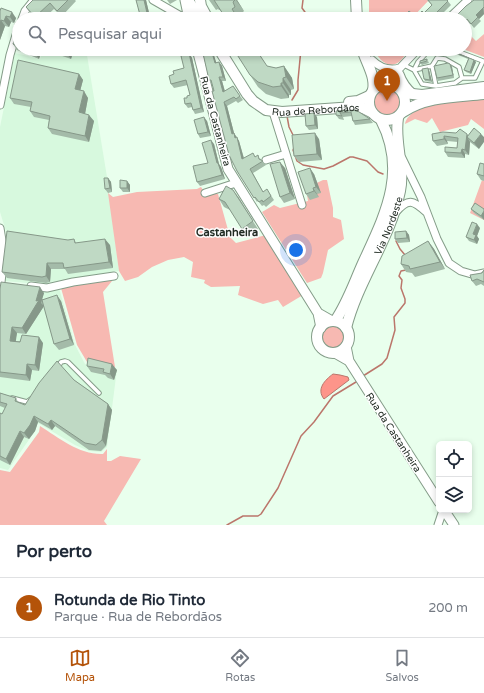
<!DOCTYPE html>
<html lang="pt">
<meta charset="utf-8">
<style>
:root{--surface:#fff;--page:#f2f2f3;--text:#1f2937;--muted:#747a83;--line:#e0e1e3;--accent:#b45309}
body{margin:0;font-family:"Varela Round",sans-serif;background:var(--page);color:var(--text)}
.controls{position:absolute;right:12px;bottom:12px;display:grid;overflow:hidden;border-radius:6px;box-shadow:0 2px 6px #0003}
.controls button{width:36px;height:36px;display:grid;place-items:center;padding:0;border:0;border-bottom:1px solid var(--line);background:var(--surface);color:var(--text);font:20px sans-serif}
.you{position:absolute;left:296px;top:250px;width:14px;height:14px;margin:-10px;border:3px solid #fff;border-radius:50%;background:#1a73e8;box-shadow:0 0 0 6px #1a73e833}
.badge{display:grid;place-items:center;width:26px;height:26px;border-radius:50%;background:var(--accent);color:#fff;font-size:13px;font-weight:700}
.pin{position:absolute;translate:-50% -33px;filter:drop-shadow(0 1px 2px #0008)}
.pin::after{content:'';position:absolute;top:21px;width:14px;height:12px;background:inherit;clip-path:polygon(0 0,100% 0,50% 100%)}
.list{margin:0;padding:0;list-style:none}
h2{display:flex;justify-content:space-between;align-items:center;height:52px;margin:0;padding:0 16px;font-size:17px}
h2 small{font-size:13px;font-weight:400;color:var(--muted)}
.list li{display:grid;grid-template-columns:26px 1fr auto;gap:12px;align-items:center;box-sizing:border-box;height:60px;padding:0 16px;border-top:1px solid var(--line)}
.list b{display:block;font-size:15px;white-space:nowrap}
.list p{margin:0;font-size:13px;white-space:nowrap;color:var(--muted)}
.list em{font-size:13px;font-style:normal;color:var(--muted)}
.icon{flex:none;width:22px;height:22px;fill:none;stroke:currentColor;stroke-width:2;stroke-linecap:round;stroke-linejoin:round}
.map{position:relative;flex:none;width:484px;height:525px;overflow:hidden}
.search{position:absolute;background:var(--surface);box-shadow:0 2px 6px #0003;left:12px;right:12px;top:12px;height:44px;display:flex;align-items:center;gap:10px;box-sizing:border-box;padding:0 14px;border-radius:22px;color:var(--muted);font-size:15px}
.sheet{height:112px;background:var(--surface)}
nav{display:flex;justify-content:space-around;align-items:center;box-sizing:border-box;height:56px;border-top:1px solid var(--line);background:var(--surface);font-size:11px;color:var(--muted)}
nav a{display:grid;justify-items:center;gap:2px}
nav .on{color:var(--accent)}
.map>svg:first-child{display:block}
</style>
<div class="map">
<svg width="484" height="525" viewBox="0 0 484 525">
<rect width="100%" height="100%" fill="#e9ffed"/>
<!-- built -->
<path fill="#d7f9de" d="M43,49H86L107,177L119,271L51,282L49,285L5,281L8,257V238L0,212V127L15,53L40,59Z
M4,285L59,288L75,345L85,364L117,369L107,447L101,452L89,451L75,445L38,423L35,431L8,470L0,468V313Z"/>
<!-- green -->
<path fill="#f7b9b2" d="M369,0H429L411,19H369Z
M469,34L476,41L484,34V57L463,49H465V37Z
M374,49H410C406,53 403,59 399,62C388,70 378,59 374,49Z
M372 102a15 15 0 1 1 30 0a15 15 0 1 1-30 0Z
M484,99V129L471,119L468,125L440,132L432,118L427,123L415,119L405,124C410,101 465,101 484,99Z
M323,180H327L333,208V217L341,220L344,239L328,250L323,273L321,278L307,283L262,212L274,205L280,208L308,201L306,188Z
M482,180L484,181V220L470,213Z
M201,187L205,193L218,194L230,237L236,243L266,235L303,295L283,307L278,300L263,304L238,295L240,286L211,287L204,283L205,280L191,277L193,262L184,257L168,260L152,267L138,277L125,281L119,271L108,193L113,197L137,192L197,189Z
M111,280L112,281L103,292L115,367L87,362L77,345L61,288Z
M322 337a11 11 0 1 1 22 0a11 11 0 1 1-22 0Z
M40,426C59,438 80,455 103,454L107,449V461H111L120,456L141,459L104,521L107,525H0V470L10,472L39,432Z"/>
<!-- water -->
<path fill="#fd958a" stroke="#bb766b" d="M333,374L340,375L348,377L349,380L324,399C316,389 325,380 333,374Z"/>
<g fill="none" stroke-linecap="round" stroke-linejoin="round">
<!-- stream -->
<path stroke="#bb766b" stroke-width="1.5" d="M303,0L302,8L310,19
M292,100L298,90V80L301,49
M287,116L289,127L294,137
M294,148L293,150L297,161L303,165L324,169L333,166L350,157H353L367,161L378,172L383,174
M396,241L400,249L405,255
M363,376L382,364L387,358L395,330L394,317L405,303V299L401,288L402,280L399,276L401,271L406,270
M227,525L243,516H258L261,514L278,488L301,436L314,422L333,396L356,382"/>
<defs>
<path id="service" d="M430,49L418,62L414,70L422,84L436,86L455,83L462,78H475L483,61L451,49
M404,65L414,70L432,66L436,86
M432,66L437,58L445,59L459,67L462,78
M58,367L61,362L65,361L68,362L99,393
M12,398L27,402L31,399"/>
<path id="minor" d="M153,0L186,19
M22,19L25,11L34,0
M448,19L468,0
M372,60C380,68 389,71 400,68
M400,74C403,83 407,88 414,94
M399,77L400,88
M388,84L400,68L418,49
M0,105L10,55L19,25
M273,112L302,205
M402,158L421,197L437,239L449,263L461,271L475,275L484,273
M266,160L286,154
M205,193L236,183
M396,212C408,198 413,200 426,212
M0,228C5,251 3,268 0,290
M31,286L47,288L73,282L114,276
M438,525L443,510"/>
<path id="tertiary" d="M185,0L189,19
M197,49L228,169L318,313L321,328
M318,313L332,321
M346,346L349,361L439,502
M335,353L349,361
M444,510L454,525"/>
<g id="secondary">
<path d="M188,0L200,19"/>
<path d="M200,0L201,6L208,19"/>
<path d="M356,0L357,19"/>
<path id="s1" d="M219,49L247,94L253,101L266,110L282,112L354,107L363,108L371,112"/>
<path d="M362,49C366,62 376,77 373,90"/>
<circle cx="387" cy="102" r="18"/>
<path d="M403,93L422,95L484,87"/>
<path d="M349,102L358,101L369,96"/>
<path d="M403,112C426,96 457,97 484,94"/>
<path d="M335,321C347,304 354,283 363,263C385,215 408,172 381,120"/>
<circle cx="333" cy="337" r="16"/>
<path id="s2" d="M346,328C358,280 390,240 400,191C405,166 394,142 398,118"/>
</g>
</defs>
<!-- service casing -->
<use href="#service" stroke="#849c88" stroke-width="5.5"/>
<!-- minor casing -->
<use href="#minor" stroke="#849c88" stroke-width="9"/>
<!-- tertiary casing -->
<use href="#tertiary" stroke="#849c88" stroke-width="11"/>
<!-- secondary casing -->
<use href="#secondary" stroke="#849c88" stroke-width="12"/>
<!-- service -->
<use href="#service" stroke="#fff" stroke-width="3.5"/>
<!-- minor -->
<use href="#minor" stroke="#fff" stroke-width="7"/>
<!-- tertiary -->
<use href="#tertiary" stroke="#fff" stroke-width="9"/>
<!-- secondary -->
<use href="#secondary" stroke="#fff" stroke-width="10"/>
</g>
<!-- wall -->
<path fill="#a4bba9" d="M33,0H75L76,1L63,15L59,14L54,9L43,19H35L30,13L26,7Z
M136,0H146L150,17L143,19L140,15Z
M167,0H177L170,4Z
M209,0H212L215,4L212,0H237L244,11L241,14L244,18L243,19H221L223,18V14L220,10H219L218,9L216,10Z
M427,0H447L451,5L437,19H401L416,17L424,13L432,5Z
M484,0V14L479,19L481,21L474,28L470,23L465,28V19Z
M0,11L16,18L14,23L11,22L9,27L5,26L0,40Z
M19,25V49H42L39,59L17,50L13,44Z
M42,49H74L71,59Z
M172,49H178L173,51Z
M202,49H212L216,63L219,62L222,66L226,81H222L225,91L233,86L243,100L238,103L236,101L227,106L234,133L239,141L244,158L256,157L261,159L266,165L253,173L263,192L270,194L274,200L266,207L264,205L262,206L258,201L257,202L237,171L212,84L209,80Z
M454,52L474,60L476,62L471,74L466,72L464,70L468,59L456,54Z
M189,53L192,58L204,112L195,114L193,110L192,107L188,108L185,104L187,98L190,95L188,85L174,88L171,84L174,74L184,68Z
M428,61L429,63L422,65L420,63Z
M450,64L452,67L454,78L438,81L437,78Z
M267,66L276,68L284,66L292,78L294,89L291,90V95H289V98L281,99L266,94L258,87L250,75Z
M429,70L432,82L425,81L424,79Z
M79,74L83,80L80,91L88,98L85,114L94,121L89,142L52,134L48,128L49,120L34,117L30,111L31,107L14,104L10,98Z
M356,110L370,119L373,123L355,125L353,121L352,116L343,117L344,120L339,119L336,115V111Z
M317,117L318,129L309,130L306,126Z
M207,121L211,136L200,138L198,134Z
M474,128L479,149L470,142L469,155L465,154V158L448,157L445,152L457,148L458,142L447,141L448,144L437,146L433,141L432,134L468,136Z
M319,139L322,160L299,162L294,156Z
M214,144L219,164L221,167L225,179L200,186L197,182L208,163Z
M484,164V181L481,180L477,174Z
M285,168L295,199L284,203L280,197Z
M314,174L321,193L317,194L319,197L310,200L306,194Z
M108,178L111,182L112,192L108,193L105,189Z
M127,181L130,185V192H123L120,188Z
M233,190L258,229L248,237L230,210L224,207L219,199Z
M475,203L484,220L474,213L471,209Z
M480,228L477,236L479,239L477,244L469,241L466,237Z
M406,231L409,235L410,242L398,243L395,239Z
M74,239L76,243L110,245L113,268L68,274L65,269H51L50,282L46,283L7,278L2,272L68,240Z
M428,241L434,249L445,269L415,277L412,273L406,272L401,264Z
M484,270V286L481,284L476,286L472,281Z
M0,289L44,293L42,299L61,301L74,345L59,350L54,344L44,306L26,334L17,333L15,341L43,343L39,371L32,370L30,381L0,377Z
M87,366L117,370L114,380L108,378L105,375L91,372Z
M74,380L108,404L112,410L106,446L101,451L89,450L55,426L52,430L38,422L35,431L29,439L24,437L10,465L0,460V413L2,414L5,408L0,406V393L16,398L18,402L25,405Z"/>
<!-- shaded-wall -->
<path fill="#869889" d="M144,0H146L150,17L147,13Z
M236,0H237L244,11Z
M483,7L484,14L479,19L476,15Z
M12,12L16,18L14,23L10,17Z
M6,16L11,22L9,27L4,21Z
M1,20L5,26L0,40V22Z
M36,49H42L39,59L35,53Z
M68,49H74L71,59L66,53Z
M211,49H212L218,68L215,63Z
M189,53L192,58L204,112L201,108Z
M474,60L476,62L471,74L470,72Z
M219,62L222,66L226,81L223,77Z
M450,64L452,67L454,78L453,75Z
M284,66L292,78L294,89L286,77Z
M428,68L429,70L432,82L430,80Z
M79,74L83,80L79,95L75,89Z
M219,77L222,81L226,96L223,92Z
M283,78L291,90V95L283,83Z
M281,83L289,95V98L281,86Z
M84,91L88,98L84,119L79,112Z
M224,102L227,106L234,133L239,141L245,163L242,159L232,134Z
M314,113L317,117L318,129L315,125Z
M89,115L94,121L89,142L85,136Z
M204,117L207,121L211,136L208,132Z
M315,133L319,139L322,160L317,154Z
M467,134L470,139L467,137L470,142L469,155L465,150Z
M481,134L484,137V142L479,149L474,143Z
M444,136L447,141L448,144L444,139Z
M211,140L214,144L219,164L221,167L225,179L222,175L217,163Z
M462,149L465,154V158L461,153Z
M280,162L285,168L295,199L290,193Z
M310,168L314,174L321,193L316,187Z
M108,178L111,182L112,192L110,188Z
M127,181L130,185V192L127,188Z
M313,188L319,197L314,191Z
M233,190L239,198L258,229L253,221Z
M484,211V220L481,216Z
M477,224L480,228L477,236L479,239L477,244L474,240L473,234Z
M406,231L409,235L410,242L407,238Z
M105,239L110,245L113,268L109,262Z
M428,241L434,249L445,269L440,262Z
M47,263L51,269L50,282L46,276Z
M40,287L44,293L41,303L44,306L26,334L22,328L36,301Z
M57,295L61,301L74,345L70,339Z
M12,327L17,333L15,347L10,341Z
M39,337L43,343L39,371L35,365Z
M27,364L32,370L30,381L26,375Z
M112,364L117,370L114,380L110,374Z
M108,404L112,410L106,446L102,440Z
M34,416L38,422L35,431L29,439L24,433Z
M51,420L55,426L52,430L48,424Z
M20,431L24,437L10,465L6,459Z"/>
<!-- building -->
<path fill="#bfd9c4" stroke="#869889" d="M33,0H68L57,11L50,3L35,17L26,7Z
M136,0H144L147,13L140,15Z
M214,0H235L233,2L235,7L232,9L236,15L230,18L231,19H221L223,18L221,16L223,14Z
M428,0H447L448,1L430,19H401L409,11L416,17L422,11L424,13L432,5Z
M474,0H484V7L476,15L478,17L471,24L467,19L465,21V19H453L466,6Z
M1,8L12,12L10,17L6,16L4,21L1,20L0,22V11Z
M59,13L75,19H57Z
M19,25V47L13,44Z
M25,49H36L35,53Z
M55,49H68L66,53Z
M202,49H211L215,63L219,62L223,77H219L223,92L233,86L240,96L236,99L234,97L224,102L232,134L234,133L235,138L237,137L242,159L253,153L255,157L258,155L259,159L263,161L250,169L263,192L267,189L271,196L263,202L262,200L259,202L255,197L254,198L237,171L229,155L212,91H214L211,80H209Z
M257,51L267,66L276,68L284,66L286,77L283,78V83H281V86L273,87L258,82L250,75L236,53Z
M454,52L474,60L470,72L464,70L469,58Z
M189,53L201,108L193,110L191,103L185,104L184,98H187V96L190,95L186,80L171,84L169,76L174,74L173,71L184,68L181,56Z
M427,59V61L420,63V61Z
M18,60L79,74L75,89L84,91L79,112L89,115L85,136L48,128L50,116L30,111L32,102L10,98Z
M448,63L450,64L453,75L437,78L434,66Z
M428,68L430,80L424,79L422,69Z
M356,110L370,119L353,121L351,112L340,113L342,116L336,115V111Z
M314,113L315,125L306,126L305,114Z
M204,117L208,132L198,134L194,120Z
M474,128L481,134L474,143L467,137Z
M460,129L467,134L465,150L462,149L461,153L445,152V147L457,148L458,138L444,136V139L433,141L432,134L443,132L456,133Z
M315,133L317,154L294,156L292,135Z
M211,140L217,163H218L222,175L197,182L193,166L208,163L202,143Z
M280,162L290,193L280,197L270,164Z
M480,163L484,164V176L477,174Z
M310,168L316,187L313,188L314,191L306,194L298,172Z
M104,178H108L110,188L105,189Z
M120,180L127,181V188H120Z
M226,186L233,190L253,221L242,229L225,202L219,199Z
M475,203L484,209V211L481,216L471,209Z
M472,222L477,224L473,234L476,235L474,240L466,237Z
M7,231L68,240L74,239L75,243L105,239L109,262L64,268L63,263H47L46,276L42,277L2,272Z
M406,231L407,238L395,239V232Z
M428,241L440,262L410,269L409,266L401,264L402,256Z
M484,270V282L477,279L472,281L470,275L482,273Z
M1,282L40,287L36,301L39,300L22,328L12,327L10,341L20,342L22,335L39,337L35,365L27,364L26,375L0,372V289Z
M57,295L70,339L54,344L42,300Z
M88,358L112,364L110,374L103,372L104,369L87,366Z
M57,361L74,380L108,404L102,440L96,445L85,443L51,420L48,424L34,416L30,425L24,433L20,431L6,459L0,456V413L2,414L7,404L0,402V393L16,398L15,401L25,405L39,383Z"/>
<g text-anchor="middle" stroke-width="3" stroke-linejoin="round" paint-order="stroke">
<!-- street labels -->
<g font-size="10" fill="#222c24" stroke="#fff">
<text dy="4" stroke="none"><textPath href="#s1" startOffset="128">Rua de Rebordãos</textPath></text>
<text transform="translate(216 121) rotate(75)" y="4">Rua da Castanheira</text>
<text dy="4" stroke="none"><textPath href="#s2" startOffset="111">Via Nordeste</textPath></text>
<text transform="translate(394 432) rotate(57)" y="4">Rua da Castanheira</text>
</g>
<!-- neighbourhood labels -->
<g font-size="11" font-weight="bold" fill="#222c24" stroke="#fff">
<text x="227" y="236">Castanheira</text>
</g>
</g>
</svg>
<div class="controls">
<button><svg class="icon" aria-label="locate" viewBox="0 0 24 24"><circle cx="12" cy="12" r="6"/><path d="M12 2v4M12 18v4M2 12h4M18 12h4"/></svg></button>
<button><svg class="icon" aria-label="layers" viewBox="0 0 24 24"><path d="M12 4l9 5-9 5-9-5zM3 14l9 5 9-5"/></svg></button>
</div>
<div class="you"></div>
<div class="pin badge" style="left:387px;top:101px">1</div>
<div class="search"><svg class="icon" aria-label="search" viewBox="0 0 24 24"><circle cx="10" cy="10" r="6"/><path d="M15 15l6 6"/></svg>Pesquisar aqui</div>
</div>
<section class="sheet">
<h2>Por perto<small></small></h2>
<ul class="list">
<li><span class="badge">1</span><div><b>Rotunda de Rio Tinto</b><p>Parque · Rua de Rebordãos</p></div><em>200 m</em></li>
</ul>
</section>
<nav>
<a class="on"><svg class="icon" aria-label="map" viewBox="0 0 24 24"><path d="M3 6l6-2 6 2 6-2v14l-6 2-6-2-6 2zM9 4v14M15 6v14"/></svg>Mapa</a>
<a><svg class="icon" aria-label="directions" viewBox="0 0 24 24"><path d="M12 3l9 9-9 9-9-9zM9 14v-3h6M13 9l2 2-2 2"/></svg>Rotas</a>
<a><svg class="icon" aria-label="saved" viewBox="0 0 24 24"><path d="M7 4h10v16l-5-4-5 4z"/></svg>Salvos</a>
</nav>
